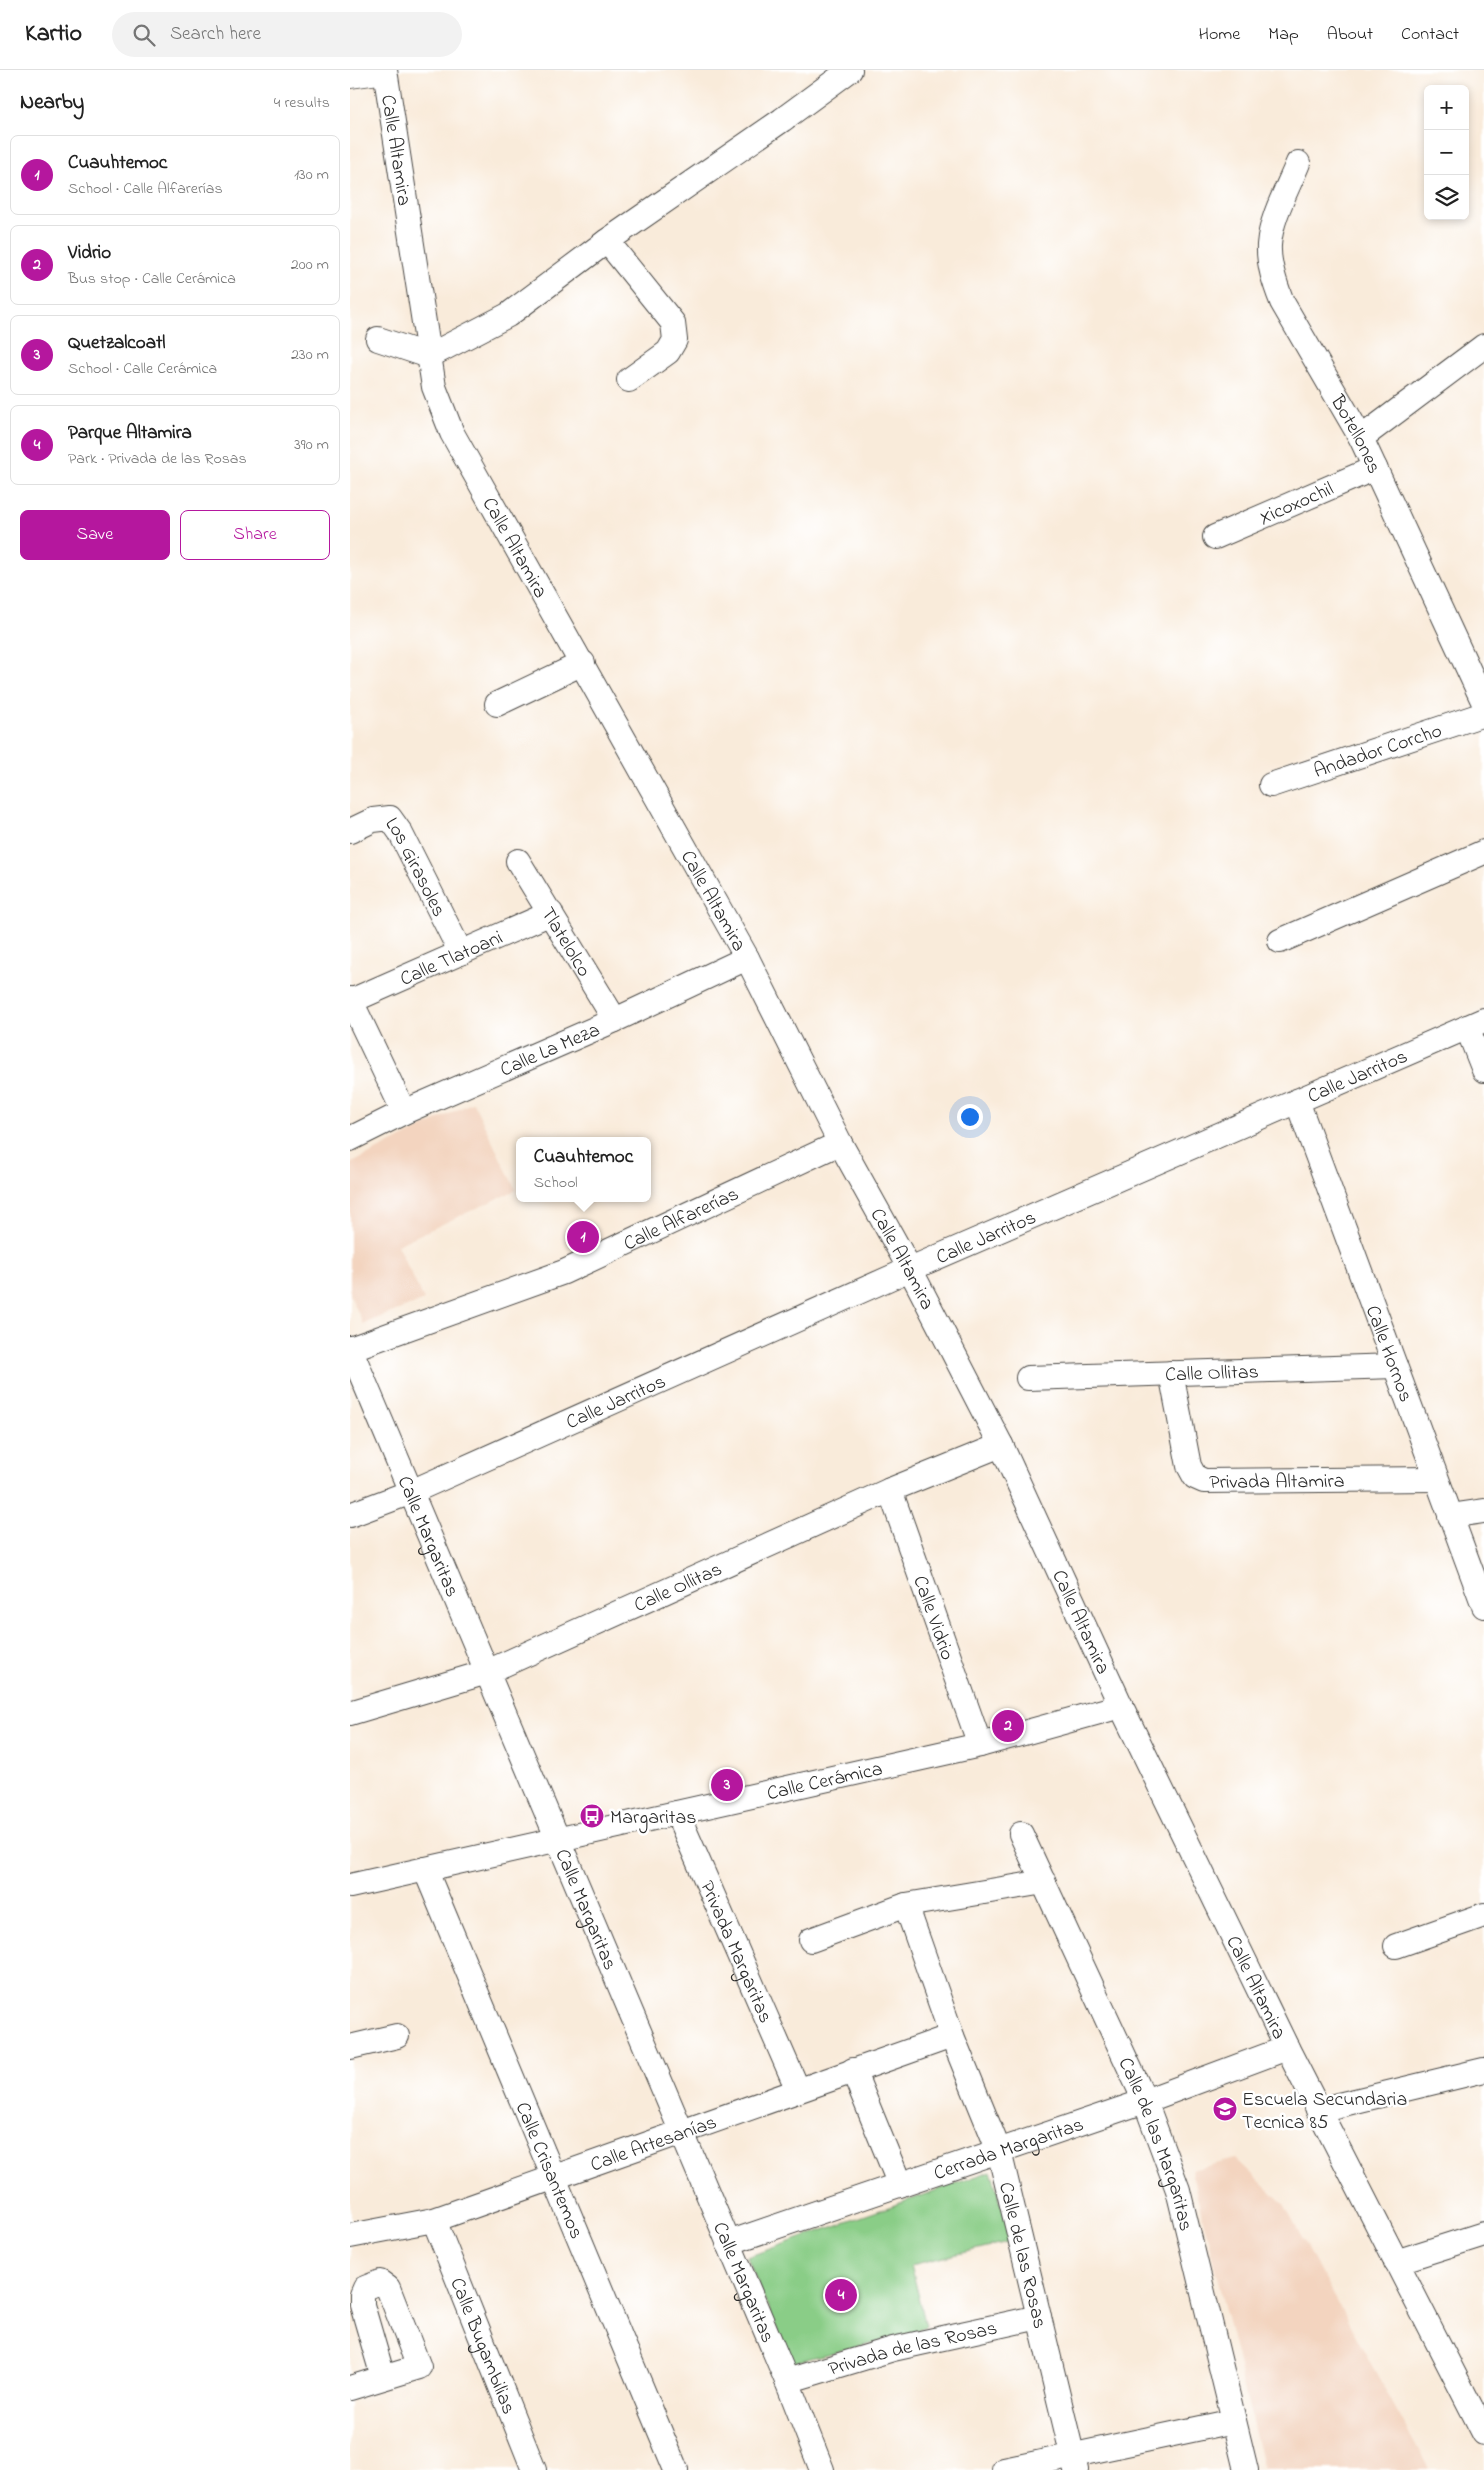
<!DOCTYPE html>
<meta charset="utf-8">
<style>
:root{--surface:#fff;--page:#f2f2f2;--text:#222;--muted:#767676;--line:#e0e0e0;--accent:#b5179e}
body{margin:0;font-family:"Indie Flower",sans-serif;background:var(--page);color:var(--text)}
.controls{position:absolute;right:15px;top:15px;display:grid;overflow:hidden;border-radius:8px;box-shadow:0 2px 8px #0003}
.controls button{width:45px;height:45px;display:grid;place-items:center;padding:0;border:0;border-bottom:1px solid var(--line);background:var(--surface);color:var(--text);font:25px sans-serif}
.you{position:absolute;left:619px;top:1046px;width:18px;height:18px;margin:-12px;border:4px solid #fff;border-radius:50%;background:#1a73e8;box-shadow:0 0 0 8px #1a73e833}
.badge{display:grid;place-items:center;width:32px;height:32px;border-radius:50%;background:var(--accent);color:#fff;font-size:16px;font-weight:700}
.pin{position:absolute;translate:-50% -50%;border:2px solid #fff;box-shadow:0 1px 5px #0006}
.popup{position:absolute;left:166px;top:1067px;width:135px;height:65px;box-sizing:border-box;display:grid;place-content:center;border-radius:8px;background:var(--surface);filter:drop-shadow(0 1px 4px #0005);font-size:16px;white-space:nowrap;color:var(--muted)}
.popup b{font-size:19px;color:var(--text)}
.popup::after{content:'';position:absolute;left:50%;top:100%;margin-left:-10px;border:10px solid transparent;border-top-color:var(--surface)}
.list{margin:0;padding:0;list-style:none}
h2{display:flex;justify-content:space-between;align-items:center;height:65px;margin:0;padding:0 20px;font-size:21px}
h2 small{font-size:16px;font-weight:400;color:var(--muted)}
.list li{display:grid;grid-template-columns:32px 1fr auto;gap:15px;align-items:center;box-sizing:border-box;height:80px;margin:0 10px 10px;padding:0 10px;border:1px solid var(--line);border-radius:8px}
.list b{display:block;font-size:19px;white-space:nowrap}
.list p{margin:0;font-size:16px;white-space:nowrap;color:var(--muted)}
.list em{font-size:16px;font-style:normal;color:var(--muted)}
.actions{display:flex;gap:10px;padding:15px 20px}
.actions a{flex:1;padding:11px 0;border:1px solid var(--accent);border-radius:8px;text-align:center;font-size:18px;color:var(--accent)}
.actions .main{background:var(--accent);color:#fff}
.icon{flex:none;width:28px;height:28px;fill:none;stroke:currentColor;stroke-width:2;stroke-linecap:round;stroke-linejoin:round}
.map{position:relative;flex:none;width:1134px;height:2400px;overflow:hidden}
header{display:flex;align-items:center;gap:30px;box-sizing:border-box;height:70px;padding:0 25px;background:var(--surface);border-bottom:1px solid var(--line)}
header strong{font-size:24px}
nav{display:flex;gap:28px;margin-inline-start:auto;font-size:18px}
.search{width:350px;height:45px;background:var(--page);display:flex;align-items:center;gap:12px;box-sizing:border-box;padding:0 18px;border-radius:28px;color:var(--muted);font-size:19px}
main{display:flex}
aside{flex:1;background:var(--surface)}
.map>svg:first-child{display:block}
</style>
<header>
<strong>Kartio</strong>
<div class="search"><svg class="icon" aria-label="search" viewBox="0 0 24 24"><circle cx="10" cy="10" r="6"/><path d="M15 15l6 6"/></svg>Search here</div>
<nav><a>Home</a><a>Map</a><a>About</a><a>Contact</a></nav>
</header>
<main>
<aside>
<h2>Nearby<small>4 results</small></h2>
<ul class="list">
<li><span class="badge">1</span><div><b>Cuauhtemoc</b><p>School · Calle Alfarerías</p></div><em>130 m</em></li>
<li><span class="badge">2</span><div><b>Vidrio</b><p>Bus stop · Calle Cerámica</p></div><em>200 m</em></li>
<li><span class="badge">3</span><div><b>Quetzalcoatl</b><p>School · Calle Cerámica</p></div><em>230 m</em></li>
<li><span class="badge">4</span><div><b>Parque Altamira</b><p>Park · Privada de las Rosas</p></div><em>390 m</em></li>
</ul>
<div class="actions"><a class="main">Save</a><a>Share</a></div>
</aside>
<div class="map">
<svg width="1134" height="2400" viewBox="0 0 1134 2400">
<rect width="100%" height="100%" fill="#fff"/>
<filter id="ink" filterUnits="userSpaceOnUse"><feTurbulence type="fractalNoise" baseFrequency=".02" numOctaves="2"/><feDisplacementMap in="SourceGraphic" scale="10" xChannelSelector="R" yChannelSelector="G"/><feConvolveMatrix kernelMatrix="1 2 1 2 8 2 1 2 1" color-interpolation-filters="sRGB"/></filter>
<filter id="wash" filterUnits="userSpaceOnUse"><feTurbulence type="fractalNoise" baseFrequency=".0096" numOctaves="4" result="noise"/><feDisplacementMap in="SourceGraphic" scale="20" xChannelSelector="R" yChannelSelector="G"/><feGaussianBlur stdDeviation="1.12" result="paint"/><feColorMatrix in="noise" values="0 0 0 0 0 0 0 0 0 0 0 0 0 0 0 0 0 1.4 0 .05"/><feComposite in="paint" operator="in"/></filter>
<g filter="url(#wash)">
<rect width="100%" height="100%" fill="#f9ebda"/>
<!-- built -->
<path fill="#f3d4bf" d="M123,1032L166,1120L47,1175L74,1230L13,1254L0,1224V1094Z
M886,2089L934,2134L1079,2400H914L841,2100Z"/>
<!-- green -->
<path fill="#8acd87" stroke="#5a7c59" d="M641,2101L662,2171L561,2195L576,2256L560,2263L441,2293L397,2187Z"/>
</g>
<g filter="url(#ink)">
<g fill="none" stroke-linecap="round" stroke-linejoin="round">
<defs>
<g id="minor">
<path id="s1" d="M35,0L84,317L102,363L397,888L490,1073L560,1199L651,1375L771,1636L937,1978L1134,2363"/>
<path d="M0,6L35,1"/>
<path id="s2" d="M948,93C938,118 921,147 919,175C918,194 925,214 932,232L1011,368L1134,633"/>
<path d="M257,171L323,253L325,270L318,282L279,310"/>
<path d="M28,269L79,286"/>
<path d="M79,286L158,245L257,171L432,50L500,0"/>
<path d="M1011,368L1134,276"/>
<path id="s3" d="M865,467L1025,398"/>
<path d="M147,634L233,593"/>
<path id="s4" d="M921,715L1134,644"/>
<path id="s5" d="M0,761L23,750L40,748L50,762L111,883"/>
<path id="s6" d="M168,791L265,950"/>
<path d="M930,871L1134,782"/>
<path d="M0,929L54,1042"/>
<path id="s7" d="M1,931L201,843"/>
<path d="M1117,957L1134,1000"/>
<path id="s8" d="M947,1031L1134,1536"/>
<path id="s9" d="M0,1069L54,1042L265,950L397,888"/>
<path id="s10" d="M0,1278L437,2311L472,2400"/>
<path id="s11" d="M0,1279L214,1202L490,1073"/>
<path id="s12" d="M821,1303L839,1396L845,1407L854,1411L1086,1409"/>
<path id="s13" d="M678,1308L1045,1296"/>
<path id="s14" d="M540,1420L630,1675"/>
<path id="s15" d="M0,1445L61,1422L560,1199L1134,950"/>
<path d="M1100,1446L1134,1441"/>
<path id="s16" d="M0,1643L137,1602L540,1420L651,1375"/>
<path id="s17" d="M327,1743L448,2020"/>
<path id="s18" d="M671,1764L795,2031L828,2120L896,2400"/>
<path id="s19" d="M75,1799L326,2400"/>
<path id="s20" d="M0,1816L630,1675L771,1636"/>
<path id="s21" d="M556,1835L602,1966L649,2081L726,2400"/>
<path d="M461,1870L556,1835L694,1812"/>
<path d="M1046,1876L1134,1845"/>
<path d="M0,1977L47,1966"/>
<path d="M503,2000L550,2115"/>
<path d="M968,2040L1134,2000"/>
<path id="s22" d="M84,2150L184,2400"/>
<path id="s23" d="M0,2166L84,2150L602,1966"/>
<path id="s24" d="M378,2173L795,2031L937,1978"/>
<path d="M1046,2192L1134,2164"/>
<path id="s25" d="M437,2311L543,2279L689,2247"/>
<path d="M0,2318L69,2297L38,2218L30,2212L15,2218L12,2225V2235L33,2307"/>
<path d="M654,2400L884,2351"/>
</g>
</defs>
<!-- minor casing -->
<use href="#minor" stroke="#4a4845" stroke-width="26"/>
<!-- minor -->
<use href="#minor" stroke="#fff" stroke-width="24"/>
</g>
</g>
<!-- icons -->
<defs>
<symbol id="bus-disc" viewBox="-11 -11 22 22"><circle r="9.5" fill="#b5179e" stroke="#fff"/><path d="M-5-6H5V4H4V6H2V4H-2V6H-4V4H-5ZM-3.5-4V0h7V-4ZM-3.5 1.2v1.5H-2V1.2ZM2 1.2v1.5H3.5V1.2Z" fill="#fff"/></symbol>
<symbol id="school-disc" viewBox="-11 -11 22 22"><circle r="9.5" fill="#b5179e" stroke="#fff"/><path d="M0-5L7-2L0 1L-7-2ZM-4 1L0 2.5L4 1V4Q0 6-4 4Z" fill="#fff"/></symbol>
</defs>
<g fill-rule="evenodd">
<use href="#bus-disc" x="228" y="1732" width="28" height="28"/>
<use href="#school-disc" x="861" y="2025" width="28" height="28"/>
</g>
<g text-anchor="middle" stroke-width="5" stroke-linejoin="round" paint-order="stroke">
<!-- street labels -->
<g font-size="20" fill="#2b2b2b" stroke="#fff">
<text dy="7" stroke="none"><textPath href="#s1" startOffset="81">Calle Altamira</textPath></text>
<text dy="7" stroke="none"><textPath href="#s2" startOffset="298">Botellones</textPath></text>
<text dy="7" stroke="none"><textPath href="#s3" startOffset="88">Xicoxochil</textPath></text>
<text dy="7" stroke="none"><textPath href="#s1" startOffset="501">Calle Altamira</textPath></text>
<text dy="7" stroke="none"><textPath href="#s4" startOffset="112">Andador Corcho</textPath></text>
<text dy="7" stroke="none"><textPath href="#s5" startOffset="98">Los Girasoles</textPath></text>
<text dy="7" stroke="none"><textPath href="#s1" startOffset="906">Calle Altamira</textPath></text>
<text dy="7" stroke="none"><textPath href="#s6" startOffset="94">Tlatelolco</textPath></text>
<text dy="7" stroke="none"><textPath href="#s7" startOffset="109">Calle Tlatoani</textPath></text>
<text dy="7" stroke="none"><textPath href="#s9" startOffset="219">Calle La Meza</textPath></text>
<text dy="7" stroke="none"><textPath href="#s15" startOffset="1099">Calle Jarritos</textPath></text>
<text dy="7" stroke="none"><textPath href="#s11" startOffset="356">Calle Alfarerías</textPath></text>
<text dy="7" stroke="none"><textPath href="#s15" startOffset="694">Calle Jarritos</textPath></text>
<text dy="7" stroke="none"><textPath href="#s1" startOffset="1311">Calle Altamira</textPath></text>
<text dy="7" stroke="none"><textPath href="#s8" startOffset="269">Calle Hornos</textPath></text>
<text dy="7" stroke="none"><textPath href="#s13" startOffset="184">Calle Ollitas</textPath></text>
<text dy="7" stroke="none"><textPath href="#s15" startOffset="289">Calle Jarritos</textPath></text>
<text dy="7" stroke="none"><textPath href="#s12" startOffset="190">Privada Altamira</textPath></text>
<text dy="7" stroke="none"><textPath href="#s10" startOffset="204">Calle Margaritas</textPath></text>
<text dy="7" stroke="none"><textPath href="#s16" startOffset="352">Calle Ollitas</textPath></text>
<text dy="7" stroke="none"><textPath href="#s14" startOffset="135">Calle Vidrio</textPath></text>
<text dy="7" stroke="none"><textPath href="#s1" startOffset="1716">Calle Altamira</textPath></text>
<text dy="7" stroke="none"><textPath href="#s20" startOffset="486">Calle Cerámica</textPath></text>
<text dy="7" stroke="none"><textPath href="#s10" startOffset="609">Calle Margaritas</textPath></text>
<text dy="7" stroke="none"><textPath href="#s17" startOffset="151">Privada Margaritas</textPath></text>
<text dy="7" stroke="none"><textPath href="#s1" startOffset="2121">Calle Altamira</textPath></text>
<text dy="7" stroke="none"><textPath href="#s23" startOffset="318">Calle Artesanías</textPath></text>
<text dy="7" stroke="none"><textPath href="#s18" startOffset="339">Calle de las Margaritas</textPath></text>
<text dy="7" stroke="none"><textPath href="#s24" startOffset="296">Cerrada Margaritas</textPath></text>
<text dy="7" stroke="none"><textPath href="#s19" startOffset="326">Calle Crisantemos</textPath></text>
<text dy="7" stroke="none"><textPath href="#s21" startOffset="370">Calle de las Rosas</textPath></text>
<text dy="7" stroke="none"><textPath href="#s10" startOffset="1014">Calle Margaritas</textPath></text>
<text dy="7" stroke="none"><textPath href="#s22" startOffset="135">Calle Bugambilias</textPath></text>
<text dy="7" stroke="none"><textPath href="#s25" startOffset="130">Privada de las Rosas</textPath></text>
</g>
<!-- poi labels -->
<g font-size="20" fill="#2b2b2b" stroke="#fff" text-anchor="start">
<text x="260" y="1753">Margaritas</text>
<text x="892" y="2035">Escuela Secundaria<tspan x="892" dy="23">Tecnica 85</tspan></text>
</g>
</g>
</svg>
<div class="controls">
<button>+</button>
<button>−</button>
<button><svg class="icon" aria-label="layers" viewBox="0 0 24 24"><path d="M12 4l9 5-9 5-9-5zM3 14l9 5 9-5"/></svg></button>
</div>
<div class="you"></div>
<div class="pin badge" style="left:233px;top:1167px">1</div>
<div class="popup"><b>Cuauhtemoc</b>School</div>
<div class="pin badge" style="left:658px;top:1656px">2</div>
<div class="pin badge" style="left:377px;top:1715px">3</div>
<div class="pin badge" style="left:491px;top:2225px">4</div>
</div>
</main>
